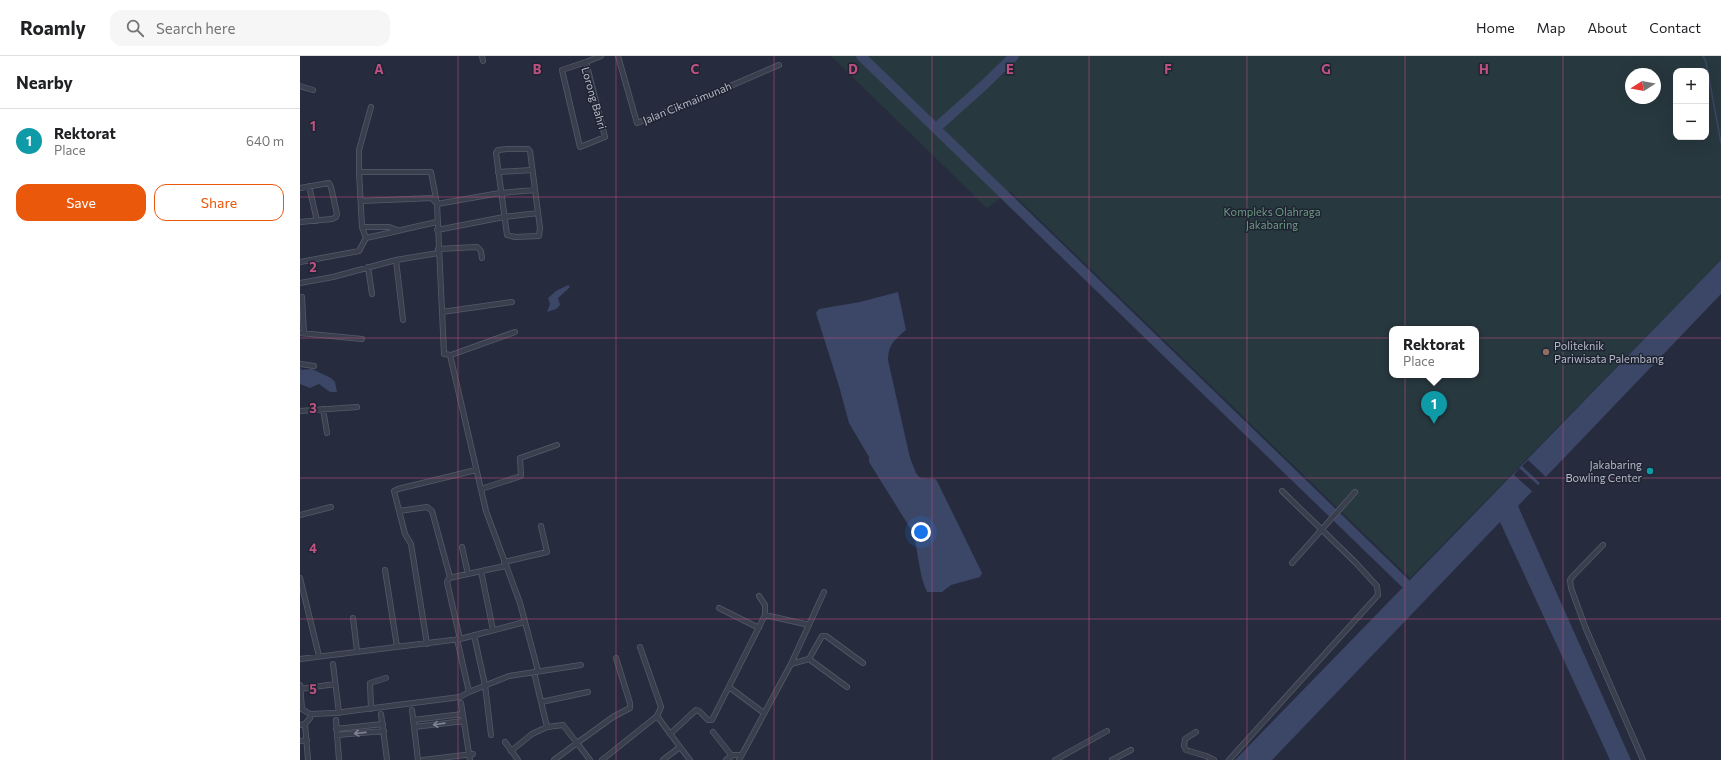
<!DOCTYPE html>
<meta charset="utf-8">
<style>
:root{--surface:#fff;--page:#f6f6f6;--text:#202124;--muted:#757577;--line:#e0e0e0;--accent:#ea580c}
body{margin:0;font-family:Commissioner,sans-serif;background:var(--page);color:var(--text)}
.controls{position:absolute;right:12px;top:12px;display:grid;overflow:hidden;border-radius:8px;box-shadow:0 4px 16px #0002}
.controls button{width:36px;height:36px;display:grid;place-items:center;padding:0;border:0;border-bottom:1px solid var(--line);background:var(--surface);color:var(--text);font:20px sans-serif}
.compass{position:absolute;left:1325px;top:12px;width:36px;height:36px;border-radius:50%;background:var(--surface);box-shadow:0 4px 16px #0002;rotate:259deg}
.you{position:absolute;left:621px;top:476px;width:14px;height:14px;margin:-10px;border:3px solid #fff;border-radius:50%;background:#1a73e8;box-shadow:0 0 0 6px #1a73e833}
.badge{display:grid;place-items:center;width:26px;height:26px;border-radius:50%;background:var(--accent);color:#fff;font-size:13px;font-weight:700}
.pin{position:absolute;translate:-50% -33px;filter:drop-shadow(0 1px 2px #0008)}
.pin::after{content:'';position:absolute;top:21px;width:14px;height:12px;background:inherit;clip-path:polygon(0 0,100% 0,50% 100%)}
.popup{position:absolute;left:1089px;top:270px;width:90px;height:52px;box-sizing:border-box;display:grid;place-content:center;border-radius:8px;background:var(--surface);filter:drop-shadow(0 1px 3px #0005);font-size:13px;white-space:nowrap;color:var(--muted)}
.popup b{font-size:15px;color:var(--text)}
.popup::after{content:'';position:absolute;left:50%;top:100%;margin-left:-8px;border:8px solid transparent;border-top-color:var(--surface)}
.list{margin:0;padding:0;list-style:none}
h2{display:flex;justify-content:space-between;align-items:center;height:52px;margin:0;padding:0 16px;font-size:17px}
h2 small{font-size:13px;font-weight:400;color:var(--muted)}
.list li{display:grid;grid-template-columns:26px 1fr auto;gap:12px;align-items:center;box-sizing:border-box;height:64px;padding:0 16px;border-top:1px solid var(--line)}
.list b{display:block;font-size:15px;white-space:nowrap}
.list p{margin:0;font-size:13px;white-space:nowrap;color:var(--muted)}
.list em{font-size:13px;font-style:normal;color:var(--muted)}
.actions{display:flex;gap:8px;padding:12px 16px}
.actions a{flex:1;padding:9px 0;border:1px solid var(--accent);border-radius:12px;text-align:center;font-size:14px;color:var(--accent)}
.actions .main{background:var(--accent);color:#fff}
.icon{flex:none;width:22px;height:22px;fill:none;stroke:currentColor;stroke-width:2;stroke-linecap:round;stroke-linejoin:round}
.map{position:relative;flex:none;width:1421px;height:704px;overflow:hidden}
header{display:flex;align-items:center;gap:24px;box-sizing:border-box;height:56px;padding:0 20px;background:var(--surface);border-bottom:1px solid var(--line)}
header strong{font-size:19px}
nav{display:flex;gap:22px;margin-inline-start:auto;font-size:14px}
.search{width:280px;height:36px;background:var(--page);display:flex;align-items:center;gap:10px;box-sizing:border-box;padding:0 14px;border-radius:12px;color:var(--muted);font-size:15px}
main{display:flex}
aside{flex:1;background:var(--surface)}
.map>svg:first-child{display:block}
</style>
<header>
<strong>Roamly</strong>
<div class="search"><svg class="icon" aria-label="search" viewBox="0 0 24 24"><circle cx="10" cy="10" r="6"/><path d="M15 15l6 6"/></svg>Search here</div>
<nav><a>Home</a><a>Map</a><a>About</a><a>Contact</a></nav>
</header>
<main>
<aside>
<h2>Nearby<small></small></h2>
<ul class="list">
<li><span class="badge" style="background:#0f9aa8">1</span><div><b>Rektorat</b><p>Place</p></div><em>640 m</em></li>
</ul>
<div class="actions"><a class="main">Save</a><a>Share</a></div>
</aside>
<div class="map">
<svg width="1421" height="704" viewBox="0 0 1421 704">
<rect width="100%" height="100%" fill="#262c3e"/>
<!-- green -->
<path fill="#28383f" fill-rule="evenodd" d="M531,0H1421V204L1110,522L710,135L687,152ZM1376,15H1406V81H1376ZM1331,18H1355V42H1331ZM1092,273H1176V319H1092Z"/>
<!-- water -->
<path fill="#3c4666" d="M1421,204V238L1218,450L1331,704H1310L1200,466L972,704H935Z
M268,229L270,231L258,242L260,249L256,253L247,256L250,248L248,242L256,235Z
M598,236L606,274C595,283 588,289 588,304L610,402L616,417L620,422L635,423L637,425L682,517L680,521L651,529L642,536H627C618,517 619,495 612,475L569,406V401L549,367L539,330L516,257L519,253L560,246Z
M0,312L2,314L12,313L31,322L35,326L37,336H30L19,328L10,332L0,328Z"/>
<!-- pier -->
<path fill="#262c3e" d="M1228,404L1247,422L1241,428L1222,410Z
M1219,412L1239,430L1233,436L1214,419Z"/>
<g fill="none" stroke-linecap="round" stroke-linejoin="round">
<!-- stream -->
<path stroke="#3c4666" stroke-width="1.5" d="M1403,0L1406,6L1421,87"/>
<!-- river -->
<path stroke="#3c4666" stroke-width="10" d="M561,0L1105,527
M636,72L684,29L714,0"/>
<defs>
<path id="minor" d="M182,0L183,5
M318,0L337,67L407,40L479,9
M286,6L305,81L280,91L262,14Z
M286,6L301,0
M0,30L13,34
M207,93H228L230,95L240,172L239,180L215,181L207,179L196,97L198,94Z
M59,116V94L71,51
M198,116L232,114
M9,130L17,165
M0,132L29,127L31,131L37,158L36,161L32,163L0,166
M61,145L132,142L137,148L144,298L151,299L215,276
M62,171H89L97,174
M137,174L204,161L238,157
M66,182L62,171L59,116H131L137,148L200,137L235,134
M138,193L177,191L181,195L182,202
M96,204L103,264
M0,206L59,195L66,182C90,177 113,171 137,166
M68,211L72,238
M0,227L33,221L96,204L138,197
M2,241L4,277
M142,256L212,246
M0,277L62,283
M150,299L186,455L220,547L238,615
M0,308L14,310
M23,353L27,377
M0,355L57,351
M181,433L221,420L220,402L257,389
M99,455L127,451L132,455L150,521
M0,459L31,451
M1303,489L1272,521L1270,524L1271,532L1286,573L1343,704
M162,491L168,518
M204,506L247,496L241,470
M992,507L1055,436
M85,514L97,591
M181,515L193,574
M0,522L19,600
M419,552L459,572
M465,559L509,569
M53,562L57,595
M174,579L185,629L191,679
M157,583L169,636
M160,583L147,526L149,522L205,510
M127,588L111,488L105,478L94,435L98,433L176,414
M340,591L361,651L357,660
M0,603L160,583L225,566
M509,603L547,631
M33,608L39,657
M491,608L524,536
M0,629L2,653H0
M429,631L464,657
M0,633L35,628
M241,646L288,636
M161,647L170,704
M2,653L10,658L35,657L160,641L169,636L209,620L281,609
M71,653L70,627L86,622
M112,654L118,704
M81,658L87,704
M36,664L39,704
M113,664L163,658
M5,668L8,704
M0,669L5,668L10,662
M114,671L164,665
M247,671L263,669L277,687L313,661L330,652V647L316,602
M36,673L83,668
M413,676L432,700
M896,676L885,683L884,690L886,694L906,700L914,704
M370,678L396,654L399,655L408,664H412L465,559V549L459,540
M37,679L84,675
M0,685L7,684
M205,686L218,704
M211,695L232,678L247,671L234,616
M123,704L173,698
M254,704L277,687L290,704
M302,704L357,660L380,691
M363,704L380,691L390,704
M426,704L433,699H441
M439,704L491,608L509,603L522,580H526L563,607
M755,704L807,675
M812,704L831,694
M929,704L1078,539L1077,530L1055,506L982,435"/>
</defs>
<!-- minor casing -->
<use href="#minor" stroke="#555a69" stroke-width="6"/>
<!-- minor -->
<use href="#minor" stroke="#3a3f4e" stroke-width="4.5"/>
</g>
<!-- one-way arrows -->
<defs><path id="oneway-shaft" d="M-6 0H5M1.5-3L5.5 0L1.5 3" fill="none" stroke-width="1.6" stroke-linecap="round" stroke-linejoin="round"/></defs>
<g stroke="#7e8392">
<use href="#oneway-shaft" transform="translate(139 668) rotate(172)"/>
<use href="#oneway-shaft" transform="translate(60 677) rotate(174)"/>
</g>
<!-- grid -->
<path fill="none" stroke="#be5182" stroke-width="1" stroke-opacity="0.55" d="M158,0V704M316,0V704M474,0V704M632,0V704M789,0V704M947,0V704M1105,0V704M1263,0V704M0,141H1421M0,282H1421M0,422H1421M0,563H1421"/>
<!-- markers -->
<circle fill="#8d6e63" stroke="#1f2433" stroke-width="1.5" cx="1246" cy="296" r="4"/>
<circle fill="#0f9aa8" stroke="#1f2433" stroke-width="1.5" cx="1350" cy="415" r="4"/>
<g text-anchor="middle" stroke-width="3" stroke-linejoin="round" paint-order="stroke">
<!-- street labels -->
<g font-size="11" fill="#b6bac9" stroke="#1f2433">
<text transform="translate(294 42) rotate(74)" y="4">Lorong Bahri</text>
<text transform="translate(387 47) rotate(-22)" y="4">Jalan Cikmaimunah</text>
</g>
<!-- park labels -->
<g font-size="11" fill="#6e9980" stroke="#1f2433">
<text x="972" y="160">Kompleks Olahraga<tspan x="972" dy="13">Jakabaring</tspan></text>
</g>
<!-- poi labels -->
<g font-size="11" fill="#b6bac9" stroke="#1f2433" text-anchor="start">
<text x="1254" y="294">Politeknik<tspan x="1254" dy="13">Pariwisata Palembang</tspan></text>
<text x="1342" y="413" text-anchor="end">Jakabaring<tspan x="1342" dy="13">Bowling Center</tspan></text>
</g>
</g>
<g font-size="13" text-anchor="middle" font-weight="bold" fill="#be5182" stroke="#1f2433" stroke-width="3" stroke-linejoin="round" paint-order="stroke">
<text x="79" y="18">A</text>
<text x="237" y="18">B</text>
<text x="395" y="18">C</text>
<text x="553" y="18">D</text>
<text x="710" y="18">E</text>
<text x="868" y="18">F</text>
<text x="1026" y="18">G</text>
<text x="1184" y="18">H</text>
<text x="13" y="75">1</text>
<text x="13" y="216">2</text>
<text x="13" y="357">3</text>
<text x="13" y="497">4</text>
<text x="13" y="638">5</text>
</g>
</svg>
<div class="controls">
<button>+</button>
<button>−</button>
</div>
<svg class="compass" viewBox="-18 -18 36 36"><path d="M0-13l5 13h-10z" fill="#e53935"/><path d="M0 13l5-13h-10z" fill="#757577"/></svg>
<div class="you"></div>
<div class="pin badge" style="left:1134px;top:368px;background:#0f9aa8">1</div>
<div class="popup"><b>Rektorat</b>Place</div>
</div>
</main>
